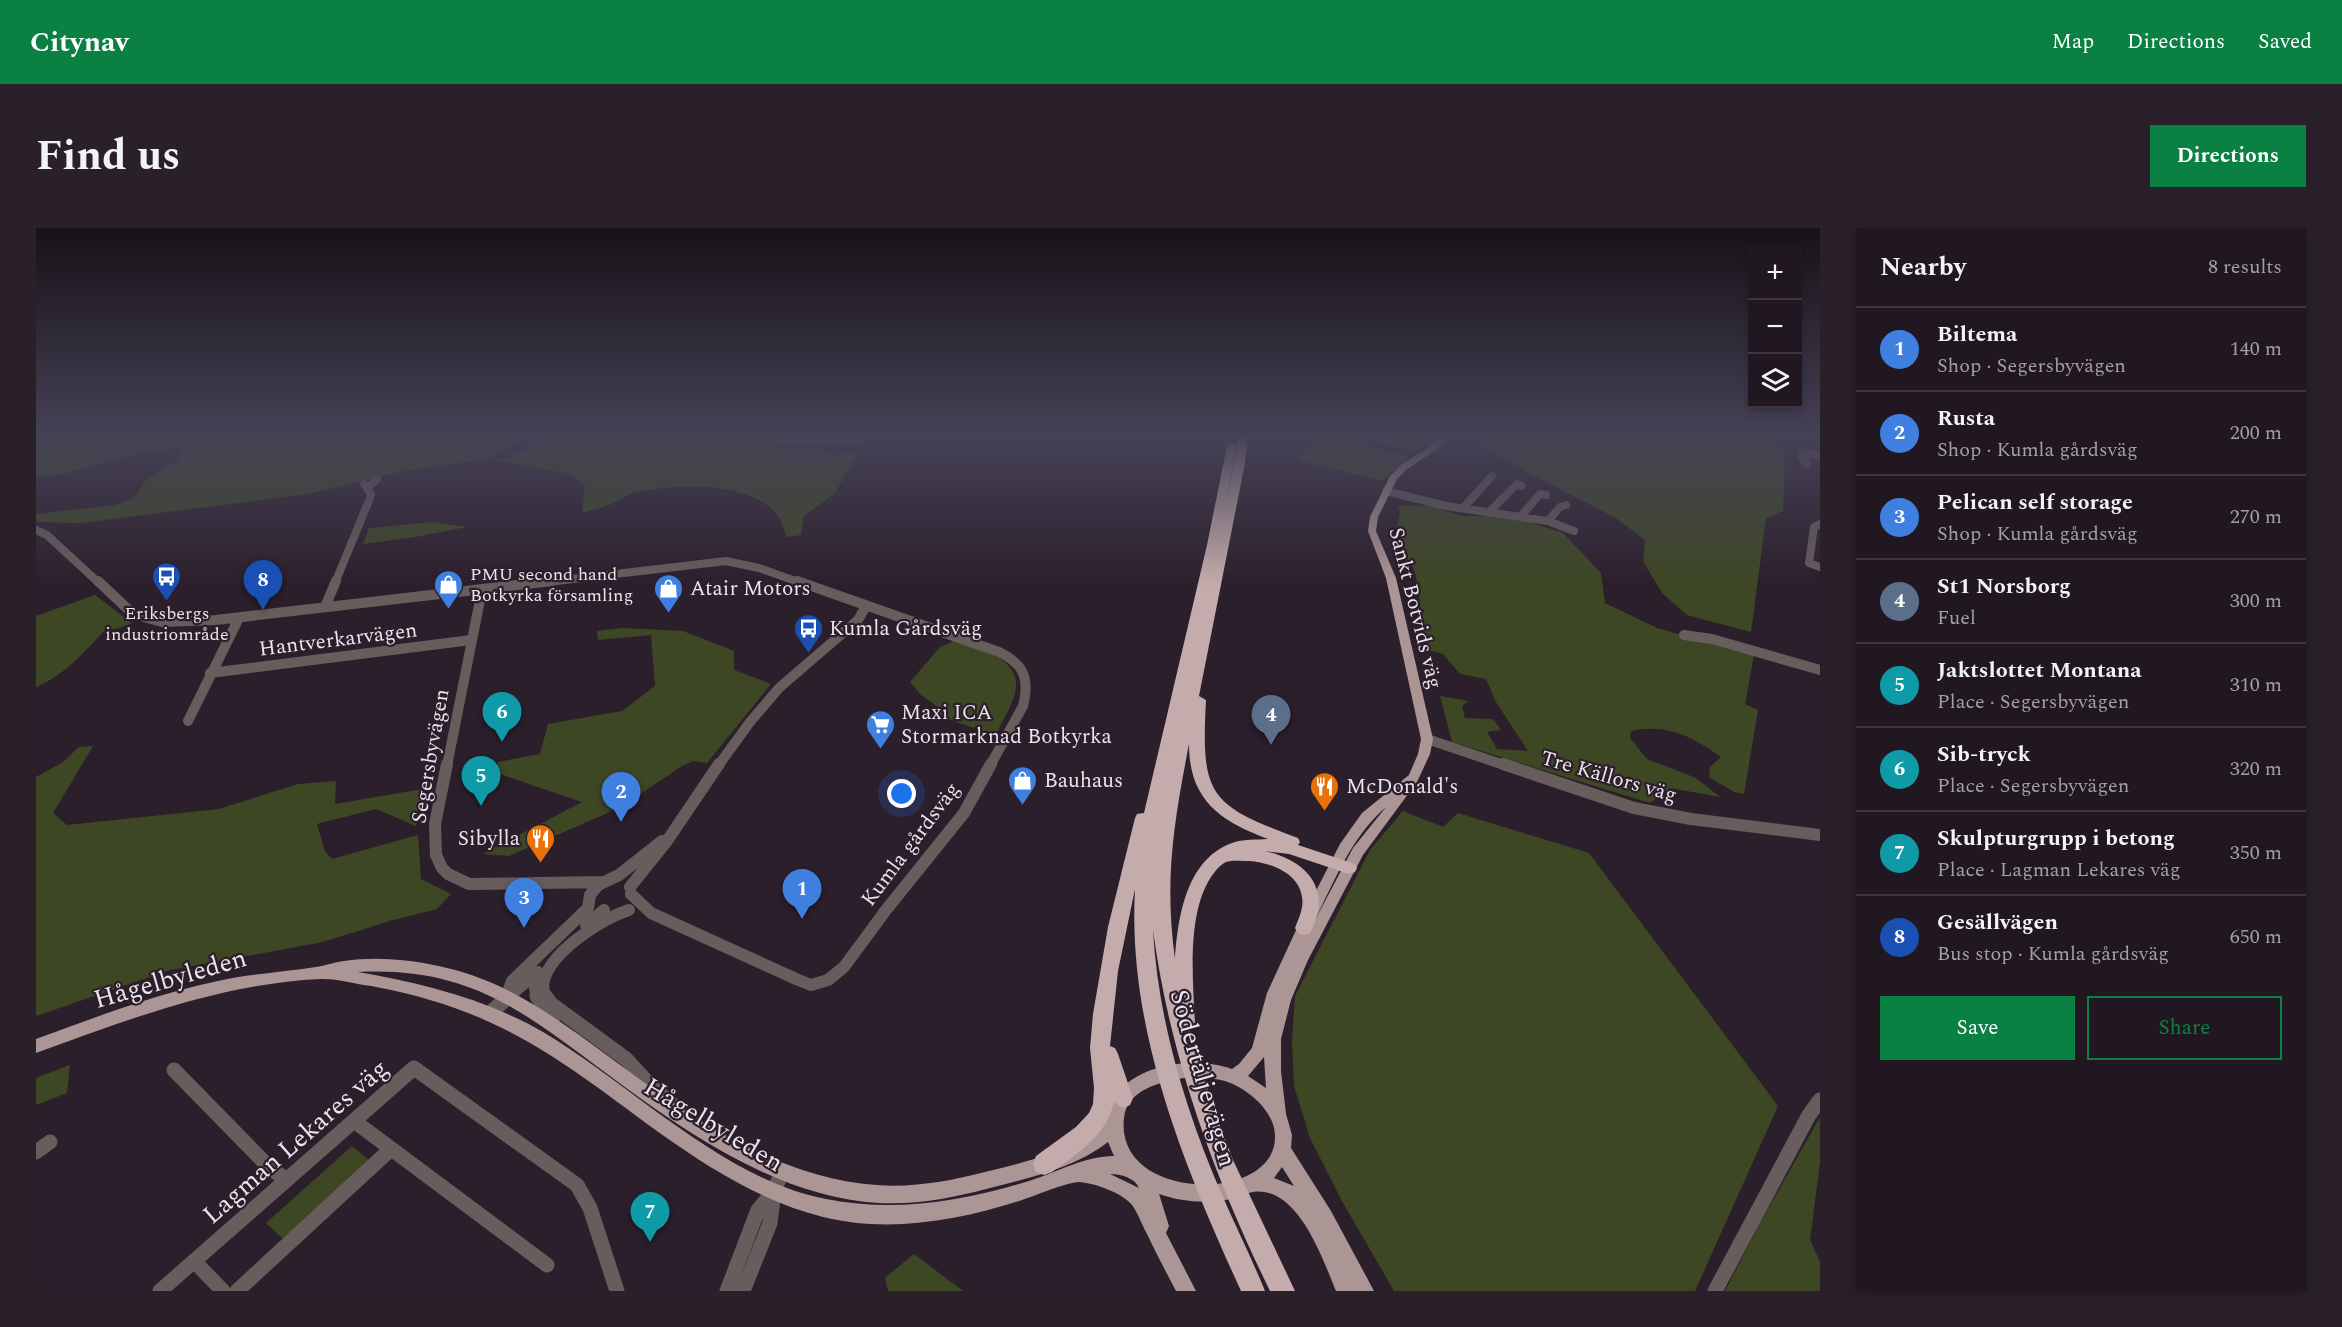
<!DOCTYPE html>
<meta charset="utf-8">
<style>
:root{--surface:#211721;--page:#29202a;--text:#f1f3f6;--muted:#a29fa5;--line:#3e363f;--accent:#0b8043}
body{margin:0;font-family:Spectral,serif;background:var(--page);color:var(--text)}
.controls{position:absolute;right:18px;top:18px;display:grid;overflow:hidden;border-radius:0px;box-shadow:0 3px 9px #0003}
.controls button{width:54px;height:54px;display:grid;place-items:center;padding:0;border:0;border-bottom:2px solid var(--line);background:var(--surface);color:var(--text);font:30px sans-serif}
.you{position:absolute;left:866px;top:566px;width:21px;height:21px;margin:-15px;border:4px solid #fff;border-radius:50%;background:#1a73e8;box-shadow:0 0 0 9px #1a73e833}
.badge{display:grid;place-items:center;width:39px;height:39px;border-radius:50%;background:var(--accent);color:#fff;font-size:20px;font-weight:700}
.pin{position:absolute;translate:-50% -50px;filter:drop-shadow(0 2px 3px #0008)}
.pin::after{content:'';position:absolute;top:32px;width:21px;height:18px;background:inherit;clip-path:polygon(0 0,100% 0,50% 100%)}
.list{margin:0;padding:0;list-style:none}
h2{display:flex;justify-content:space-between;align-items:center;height:78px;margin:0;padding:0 24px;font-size:26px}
h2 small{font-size:20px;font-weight:400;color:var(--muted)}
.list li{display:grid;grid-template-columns:39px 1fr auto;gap:18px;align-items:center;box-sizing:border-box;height:84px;padding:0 24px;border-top:2px solid var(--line)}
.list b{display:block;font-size:22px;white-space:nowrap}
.list p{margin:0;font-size:20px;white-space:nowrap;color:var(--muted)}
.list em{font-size:20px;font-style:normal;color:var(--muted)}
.actions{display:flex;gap:12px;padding:18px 24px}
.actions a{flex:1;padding:14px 0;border:2px solid var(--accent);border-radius:0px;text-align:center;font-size:21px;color:var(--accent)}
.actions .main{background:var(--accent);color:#fff}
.icon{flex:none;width:33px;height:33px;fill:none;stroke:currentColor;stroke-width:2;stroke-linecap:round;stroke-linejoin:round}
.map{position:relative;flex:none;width:1784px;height:1063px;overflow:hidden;border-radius:0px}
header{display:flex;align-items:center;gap:36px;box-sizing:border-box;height:84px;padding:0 30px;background:var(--accent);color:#fff}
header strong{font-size:28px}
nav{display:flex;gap:33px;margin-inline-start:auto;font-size:21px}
.intro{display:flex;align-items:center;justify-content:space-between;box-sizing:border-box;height:144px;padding:0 36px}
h1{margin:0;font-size:42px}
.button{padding:15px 27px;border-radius:0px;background:var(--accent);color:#fff;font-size:21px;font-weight:700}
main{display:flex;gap:36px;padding:0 36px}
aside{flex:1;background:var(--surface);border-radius:0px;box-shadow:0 3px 9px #0003}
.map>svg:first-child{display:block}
</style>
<header>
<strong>Citynav</strong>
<nav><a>Map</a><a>Directions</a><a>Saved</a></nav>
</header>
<div class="intro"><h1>Find us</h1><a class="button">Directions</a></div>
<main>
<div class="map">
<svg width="1784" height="1063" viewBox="0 0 1784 1063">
<rect width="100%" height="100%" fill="#2c1f2c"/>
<!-- green -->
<path fill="#3e4724" d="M0,209H488L452,231L368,243L272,266L45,295L0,294V286L79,277L97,271L111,251L141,232L148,221C97,218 51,247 0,249Z
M505,209H840L826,215L739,218L743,222L781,221L799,227L824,223L798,266L768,288L765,307L751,309C748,303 746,294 742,288C718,253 638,255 602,264C592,266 585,271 577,275C567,280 556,282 546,285L549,258L536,246L461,233L504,216H495Z
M1286,209H1295L1374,229L1345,253L1261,232Z
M1325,209H1399L1378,224Z
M1448,209H1724L1747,221L1749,238L1747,283L1730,290L1715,404L1651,387L1626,365L1607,333L1609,312L1580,290L1458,227L1443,217Z
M1362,278H1395L1426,288H1455L1493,294L1527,305L1565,345L1569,375L1621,400L1718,427L1709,476L1722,482L1708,566L1698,564L1673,549L1674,539L1685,529C1657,509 1631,495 1595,503L1594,510L1611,531L1660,550L1684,569L1634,560L1614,575L1416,514L1404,468L1432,473L1426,478L1429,490L1457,491L1465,502L1451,504L1461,521L1492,523L1460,474L1450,451L1424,446L1407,426L1391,422L1380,348L1377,339L1359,313L1364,283Z
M395,294L431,299L379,309L327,316L333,300Z
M59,367L96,395L84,400L69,402C48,424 29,447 0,459V388Z
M586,400L647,403L698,423V442L735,456L671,535L657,533L646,538L585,579L473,628L447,626L546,574L461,545L462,534L504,526L512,496L586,483L619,458L615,407L562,412L561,403Z
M918,413C941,421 983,428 980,460C978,474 968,490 962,503L957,507L904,488L901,478L885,467L874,454L904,419Z
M57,518L17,585L31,597L183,581L262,556L300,553L299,576L387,561L380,598L340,581L281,596L289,623L296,631L382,607L385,651L415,666L401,681L357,692L287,714L134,742L0,788V549L27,534L43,519Z
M1367,583L1407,599L1422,585L1553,625L1742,878L1659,1063H1358L1306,973L1274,910L1258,858L1256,813L1259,768L1334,622Z
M34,837L31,865L0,877V850Z
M1784,889V934L1774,1012L1784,1034V1063H1689L1724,995Z
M316,918L334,933L248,1012L230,995Z
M878,1026L927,1063H852L849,1050Z"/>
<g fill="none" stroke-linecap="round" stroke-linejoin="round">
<!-- minor-far3 -->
<path stroke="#675d5d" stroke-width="8" d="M1771,236L1766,230V225L1784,227
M331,260L341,251
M1350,263L1410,278L1512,293L1538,303
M1427,280L1456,248
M1454,283L1481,256L1486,258
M1485,288L1504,266L1510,267
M1512,293L1524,279L1530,277
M1784,296L1778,299L1773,335L1784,339
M0,302L11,307L63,355
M299,355L334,270L335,266L328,256
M503,355L690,333L723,340L765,355"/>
<!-- minor-far2 -->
<path stroke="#675d5d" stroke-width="10" d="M62,353L97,386L126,394L180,392L516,353
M761,353L963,424C988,436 994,451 987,478L954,538
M289,379L300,353
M1648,407L1676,411L1784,442
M174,445L435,412
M152,493L203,390
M1391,511L1471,538
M411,538L446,362
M682,538L714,494L743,460L822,392L829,380L826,376"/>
<!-- minor-far1 -->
<path stroke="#675d5d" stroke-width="12" d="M411,536L399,596L400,627L406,640L412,646L433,656L568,654
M1467,536L1598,580L1655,591L1784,607
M594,659L631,613L683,536
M595,666L615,685L760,751L775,757L792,752L808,739L850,682L928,585L955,536
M550,697L568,682
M470,769L476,753L552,680L554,667L562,657L583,647L626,613
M471,770L502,744
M501,770L499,760L503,747
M510,770C492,736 566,690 593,682"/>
<!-- minor -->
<path stroke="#675d5d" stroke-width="15" d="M501,768L508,779L519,787
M509,768L515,776L590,831L613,856
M453,786L473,768
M138,842L231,937L250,952
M607,851L643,882
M318,893L511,1037
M0,924L14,914
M158,1033L187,1063
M124,1063L378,840L541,957L554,980L581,1063
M201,1063L355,921
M691,1063L722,982L738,963L746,944
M707,1063L734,995L738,963
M1679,1063L1773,887L1784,872"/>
<!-- major -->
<path fill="#ab9695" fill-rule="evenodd" d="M1403,209H1410L1403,220L1371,241L1361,251L1342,289L1340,303L1360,350L1397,511L1394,526L1381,554L1327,627L1272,732L1255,772L1245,811V843L1250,886L1256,907L1255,920L1295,983L1338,1063H1300C1287,1032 1262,957 1217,964C1210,965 1203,970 1195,971C1171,976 1146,974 1123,966L1133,998L1130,1005L1160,1063H1140C1130,1044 1120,1025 1111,1006C1106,997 1102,985 1096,977C1085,964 1060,956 1044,954C1033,953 996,969 983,973C921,993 852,1005 787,989C701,967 631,910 561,859C485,804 427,775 335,758C319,756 299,750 284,751C185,756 93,791 0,825V811C60,789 120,766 182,753C214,746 247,744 280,739C289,738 298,734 308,733C341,728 379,732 411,740C471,754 519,789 568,825C649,885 736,949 840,957C877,960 914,953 949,944C993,933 1036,924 1070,893C1076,838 1153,826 1196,841L1203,836L1216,820L1231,765L1261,700L1304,616L1326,585L1373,547L1382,526L1385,511L1350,350L1332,303L1334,289L1354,248L1365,237L1397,216ZM1350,579L1317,620L1278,694C1298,654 1315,609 1350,579ZM322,744C441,738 496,791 586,857C661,912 747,969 843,975C879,977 916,970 950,961C992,950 1037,941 1072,914L1078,928C1050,928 1023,943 996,952C928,973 861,985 790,971C688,952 595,856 507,804C450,771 386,755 322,744ZM1228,829L1230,860L1212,848ZM1148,850C1161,850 1176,849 1189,853C1211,860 1239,883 1239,908C1241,976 1078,975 1088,890C1091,861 1125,854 1148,850ZM1246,939L1258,958L1238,950ZM1074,946C1085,946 1099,950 1103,960Z"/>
<!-- highway -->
<path fill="#c5acac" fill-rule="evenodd" d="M1202,209H1212L1209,235L1163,468L1170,472C1165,567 1172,577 1262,610L1264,614L1262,617L1319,636L1321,640L1319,644L1313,646L1253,626L1229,623C1272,633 1297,662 1274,705L1268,707L1262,705L1259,700C1263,690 1268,679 1266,669C1263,645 1233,634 1213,633C1206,633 1195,632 1190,634C1183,637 1176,647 1172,654C1151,692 1157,754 1159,796L1154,803L1180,887L1197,932L1259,1063H1234C1178,948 1134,830 1117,702C1122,793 1150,884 1186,967C1200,999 1216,1031 1229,1063H1205C1148,938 1091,801 1099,661L1082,743L1074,818L1079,820L1082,826L1097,870L1094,877L1087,880L1078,874C1071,907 1042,925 1016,944L1008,947L1000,944L997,936L1000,928L1040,899L1053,885L1057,876L1058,860L1054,820L1057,786L1072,699L1099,590L1101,586L1108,585L1171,317L1191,218L1196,215L1201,218L1190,276ZM1153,516C1153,572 1184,593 1232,611C1221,612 1209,611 1199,614C1151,629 1142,687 1139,731C1128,651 1138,594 1153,516Z"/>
</g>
<!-- sky -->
<linearGradient id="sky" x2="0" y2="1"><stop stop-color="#181118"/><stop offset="0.58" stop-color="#454256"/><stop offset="1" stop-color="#454256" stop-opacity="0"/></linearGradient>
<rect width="1784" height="358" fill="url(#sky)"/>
<!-- icons -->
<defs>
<symbol id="bus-pin" viewBox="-11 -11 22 30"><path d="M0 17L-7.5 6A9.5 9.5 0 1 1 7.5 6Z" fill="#1a4fb4" stroke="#2c1f2c"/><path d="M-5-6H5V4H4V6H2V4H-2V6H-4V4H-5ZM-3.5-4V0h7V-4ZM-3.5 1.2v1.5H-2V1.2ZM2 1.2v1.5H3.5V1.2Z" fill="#fff"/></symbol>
<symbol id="shop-pin" viewBox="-11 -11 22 30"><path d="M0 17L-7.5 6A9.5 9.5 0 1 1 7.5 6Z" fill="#3f7fe0" stroke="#2c1f2c"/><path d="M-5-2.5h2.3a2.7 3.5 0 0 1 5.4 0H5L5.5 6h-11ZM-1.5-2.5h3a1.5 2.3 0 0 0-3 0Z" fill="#fff"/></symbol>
<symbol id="supermarket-pin" viewBox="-11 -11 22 30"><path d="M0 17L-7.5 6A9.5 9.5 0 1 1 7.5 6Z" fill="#3f7fe0" stroke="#2c1f2c"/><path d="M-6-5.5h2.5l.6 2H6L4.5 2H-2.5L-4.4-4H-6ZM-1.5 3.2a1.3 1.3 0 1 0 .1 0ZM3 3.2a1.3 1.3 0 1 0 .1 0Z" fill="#fff"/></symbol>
<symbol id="restaurant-pin" viewBox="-11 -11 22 30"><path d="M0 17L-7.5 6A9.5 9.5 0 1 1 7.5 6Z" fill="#e8710a" stroke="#2c1f2c"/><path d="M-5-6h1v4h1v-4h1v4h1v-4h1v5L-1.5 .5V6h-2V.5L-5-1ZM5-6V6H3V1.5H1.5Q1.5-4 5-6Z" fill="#fff"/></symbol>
</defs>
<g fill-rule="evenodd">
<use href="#bus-pin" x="114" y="332" width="33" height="45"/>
<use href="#shop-pin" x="396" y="340" width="33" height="45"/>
<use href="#shop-pin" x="616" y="344" width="33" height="45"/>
<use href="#bus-pin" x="756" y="384" width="33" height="45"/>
<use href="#supermarket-pin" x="828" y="480" width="33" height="45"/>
<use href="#shop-pin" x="970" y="536" width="33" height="45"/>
<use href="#restaurant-pin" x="1272" y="542" width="33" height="45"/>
<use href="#restaurant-pin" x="488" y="594" width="33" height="45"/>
</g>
<g text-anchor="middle" stroke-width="4.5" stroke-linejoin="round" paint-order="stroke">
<!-- far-poi labels -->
<g font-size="18" fill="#ece3eb" stroke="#2c1f2c" text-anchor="start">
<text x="434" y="352">PMU second hand<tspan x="434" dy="21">Botkyrka församling</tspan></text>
<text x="131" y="391" text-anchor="middle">Eriksbergs<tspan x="131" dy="21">industriområde</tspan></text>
</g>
<!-- poi labels -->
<g font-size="21" fill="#ece3eb" stroke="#2c1f2c" text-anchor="start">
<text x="654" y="367">Atair Motors</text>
<text x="793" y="407">Kumla Gårdsväg</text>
<text x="865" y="491">Maxi ICA<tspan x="865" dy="24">Stormarknad Botkyrka</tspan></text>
<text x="1008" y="559">Bauhaus</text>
<text x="1310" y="565">McDonald's</text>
<text x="484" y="617" text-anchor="end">Sibylla</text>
</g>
<!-- street labels -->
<g font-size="21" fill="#ece3eb" stroke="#2c1f2c">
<text transform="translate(1380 380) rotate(76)" y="7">Sankt Botvids väg</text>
<text transform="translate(302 411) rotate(-7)" y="7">Hantverkarvägen</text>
<text transform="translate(394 528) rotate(-80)" y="7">Segersbyvägen</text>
<text transform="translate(1573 548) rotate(16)" y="7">Tre Källors väg</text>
<text transform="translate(874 616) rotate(-53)" y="7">Kumla gårdsväg</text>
</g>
<!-- near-street labels -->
<g font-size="26" fill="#ece3eb" stroke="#2c1f2c">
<text transform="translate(134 750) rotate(-16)" y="9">Hågelbyleden</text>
<text transform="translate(1168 850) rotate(74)" y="9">Södertäljevägen</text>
<text transform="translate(678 896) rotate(31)" y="9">Hågelbyleden</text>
<text transform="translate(259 913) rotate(-41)" y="9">Lagman Lekares väg</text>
</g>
</g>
</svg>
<div class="controls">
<button>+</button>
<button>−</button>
<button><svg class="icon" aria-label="layers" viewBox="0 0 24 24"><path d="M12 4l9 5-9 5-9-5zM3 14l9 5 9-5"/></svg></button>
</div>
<div class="you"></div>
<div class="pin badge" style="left:766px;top:691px;background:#3f7fe0">1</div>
<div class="pin badge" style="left:585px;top:594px;background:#3f7fe0">2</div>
<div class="pin badge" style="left:488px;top:700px;background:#3f7fe0">3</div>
<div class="pin badge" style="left:1235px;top:517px;background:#5c6f8a">4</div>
<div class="pin badge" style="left:445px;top:578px;background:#0f9aa8">5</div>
<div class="pin badge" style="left:466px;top:514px;background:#0f9aa8">6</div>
<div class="pin badge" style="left:614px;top:1014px;background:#0f9aa8">7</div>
<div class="pin badge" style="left:227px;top:382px;background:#1a4fb4">8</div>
</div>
<aside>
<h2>Nearby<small>8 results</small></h2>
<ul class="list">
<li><span class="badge" style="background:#3f7fe0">1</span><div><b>Biltema</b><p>Shop · Segersbyvägen</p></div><em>140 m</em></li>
<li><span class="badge" style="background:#3f7fe0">2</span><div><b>Rusta</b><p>Shop · Kumla gårdsväg</p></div><em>200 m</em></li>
<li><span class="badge" style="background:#3f7fe0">3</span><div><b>Pelican self storage</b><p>Shop · Kumla gårdsväg</p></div><em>270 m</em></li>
<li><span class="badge" style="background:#5c6f8a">4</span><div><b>St1 Norsborg</b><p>Fuel</p></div><em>300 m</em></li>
<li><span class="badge" style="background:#0f9aa8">5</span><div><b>Jaktslottet Montana</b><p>Place · Segersbyvägen</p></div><em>310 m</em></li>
<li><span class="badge" style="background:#0f9aa8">6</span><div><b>Sib-tryck</b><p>Place · Segersbyvägen</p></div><em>320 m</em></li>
<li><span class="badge" style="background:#0f9aa8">7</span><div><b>Skulpturgrupp i betong</b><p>Place · Lagman Lekares väg</p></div><em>350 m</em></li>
<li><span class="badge" style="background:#1a4fb4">8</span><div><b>Gesällvägen</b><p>Bus stop · Kumla gårdsväg</p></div><em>650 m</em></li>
</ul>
<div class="actions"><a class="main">Save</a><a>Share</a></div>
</aside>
</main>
